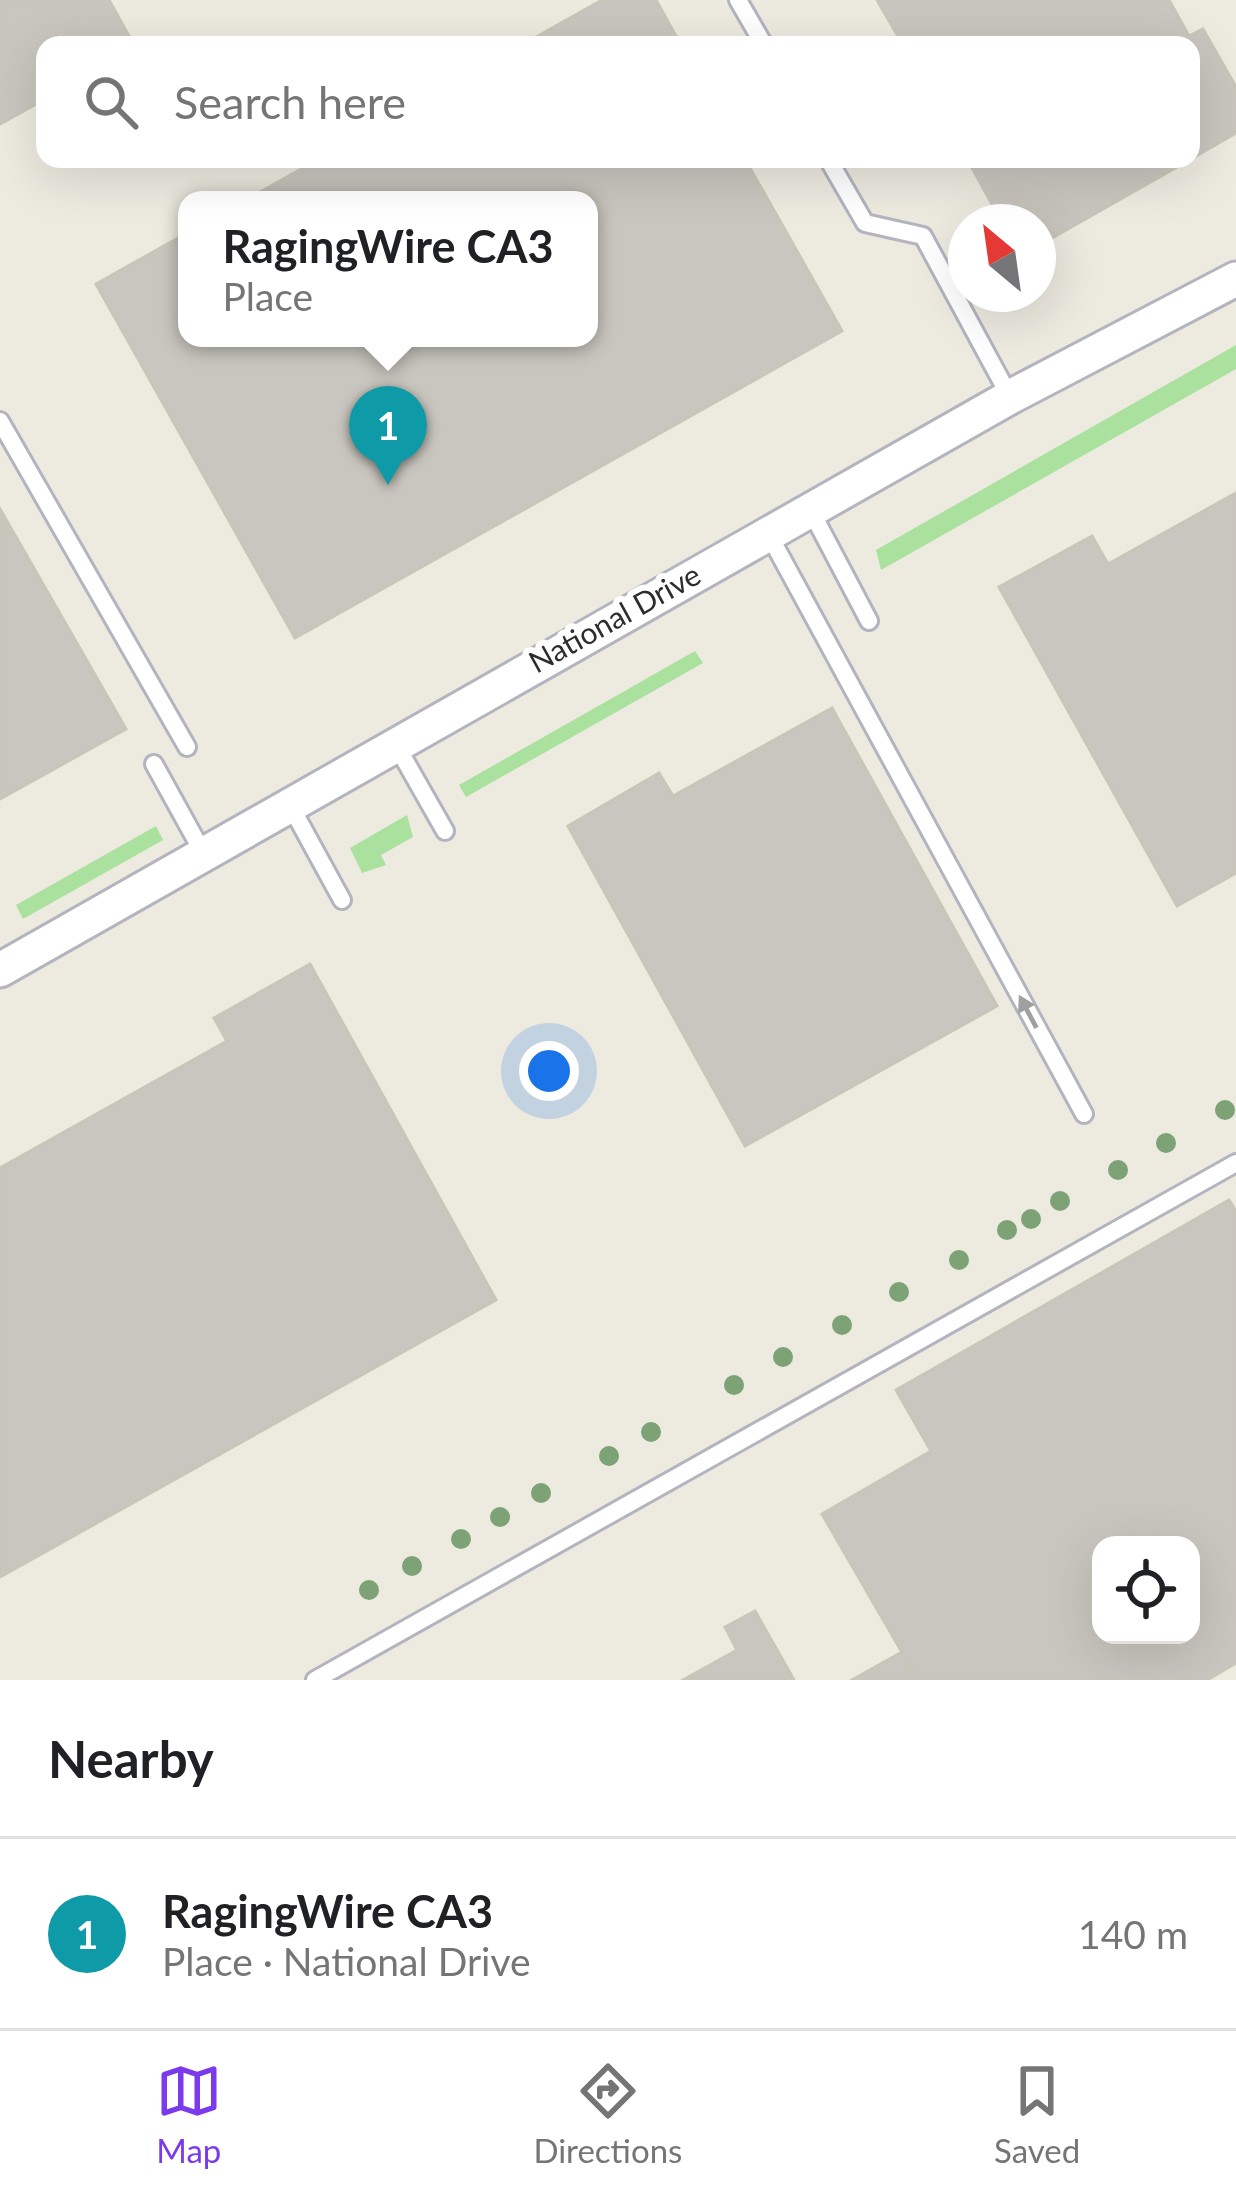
<!DOCTYPE html>
<meta charset="utf-8">
<style>
:root{--surface:#fff;--page:#f2f2f2;--text:#202124;--muted:#757577;--line:#e0e0e0;--accent:#7c3aed}
body{margin:0;font-family:Lato,sans-serif;background:var(--page);color:var(--text)}
.controls{position:absolute;right:36px;bottom:36px;display:grid;overflow:hidden;border-radius:24px;box-shadow:0 12px 48px #0002}
.controls button{width:108px;height:108px;display:grid;place-items:center;padding:0;border:0;border-bottom:3px solid var(--line);background:var(--surface);color:var(--text);font:60px sans-serif}
.compass{position:absolute;left:948px;top:204px;width:108px;height:108px;border-radius:50%;background:var(--surface);box-shadow:0 12px 48px #0002;rotate:331deg}
.you{position:absolute;left:549px;top:1071px;width:42px;height:42px;margin:-30px;border:9px solid #fff;border-radius:50%;background:#1a73e8;box-shadow:0 0 0 18px #1a73e833}
.badge{display:grid;place-items:center;width:78px;height:78px;border-radius:50%;background:var(--accent);color:#fff;font-size:39px;font-weight:700}
.pin{position:absolute;translate:-50% -99px;filter:drop-shadow(0 3px 6px #0008)}
.pin::after{content:'';position:absolute;top:63px;width:42px;height:36px;background:inherit;clip-path:polygon(0 0,100% 0,50% 100%)}
.popup{position:absolute;left:178px;top:191px;width:420px;height:156px;box-sizing:border-box;display:grid;place-content:center;border-radius:24px;background:var(--surface);filter:drop-shadow(0 3px 9px #0005);font-size:39px;white-space:nowrap;color:var(--muted)}
.popup b{font-size:45px;color:var(--text)}
.popup::after{content:'';position:absolute;left:50%;top:100%;margin-left:-24px;border:24px solid transparent;border-top-color:var(--surface)}
.list{margin:0;padding:0;list-style:none}
h2{display:flex;justify-content:space-between;align-items:center;height:156px;margin:0;padding:0 48px;font-size:51px}
h2 small{font-size:39px;font-weight:400;color:var(--muted)}
.list li{display:grid;grid-template-columns:78px 1fr auto;gap:36px;align-items:center;box-sizing:border-box;height:192px;padding:0 48px;border-top:3px solid var(--line)}
.list b{display:block;font-size:45px;white-space:nowrap}
.list p{margin:0;font-size:39px;white-space:nowrap;color:var(--muted)}
.list em{font-size:39px;font-style:normal;color:var(--muted)}
.icon{flex:none;width:66px;height:66px;fill:none;stroke:currentColor;stroke-width:2;stroke-linecap:round;stroke-linejoin:round}
.map{position:relative;flex:none;width:1236px;height:1680px;overflow:hidden}
.search{position:absolute;background:var(--surface);box-shadow:0 12px 48px #0002;left:36px;right:36px;top:36px;height:132px;display:flex;align-items:center;gap:30px;box-sizing:border-box;padding:0 42px;border-radius:24px;color:var(--muted);font-size:45px}
.sheet{height:348px;background:var(--surface)}
nav{display:flex;justify-content:space-around;align-items:center;box-sizing:border-box;height:168px;border-top:3px solid var(--line);background:var(--surface);font-size:33px;color:var(--muted)}
nav a{display:grid;justify-items:center;gap:6px}
nav .on{color:var(--accent)}
.map>svg:first-child{display:block}
</style>
<div class="map">
<svg width="1236" height="1680" viewBox="0 0 1236 1680">
<rect width="100%" height="100%" fill="#edeae0"/>
<!-- grass -->
<path fill="#abe19f" d="M1236,345V369L881,570L876,550Z
M695,651L703,663L466,797L459,785Z
M407,815L413,837L381,855L386,865L362,873L350,848Z
M156,826L163,840L23,919L16,905Z"/>
<!-- building -->
<path fill="#c9c6bf" stroke="#c9c6b9" stroke-width="3" fill-rule="evenodd" d="M0,0H109L134,45H45V99L0,124Z
M602,0H656L681,45H522Z
M877,0H1169L1189,36L1203,29L1236,87V133L1191,159V45H903Z
M319,159H745L842,331L295,638L96,284L187,233V338H589V200H246Z
M967,159H1191L1038,246V222H1002Z
M1236,493V873L1177,906L999,587L1092,536L1108,564Z
M0,509L126,729L0,799Z
M832,708L997,1006L745,1146L568,826L659,773L673,796Z
M310,964L496,1300L0,1577V1168L227,1041L214,1018Z
M1229,1200L1236,1211V1663L1207,1680H918L822,1514L931,1451L896,1390ZM1101,1545H1191V1635H1101Z
M755,1611L794,1680H683L737,1650L725,1627Z
M902,1652L918,1680H852Z"/>
<g fill="none" stroke-linecap="round" stroke-linejoin="round">
<defs>
<path id="service" d="M738,0L764,45
M828,159L865,223L923,236L1010,397
M0,421L187,747
M810,509L869,621
M768,533L1084,1114
M395,743L445,831
M154,764L202,851
M289,803L342,900
M315,1680L1236,1163"/>
<path id="minor" d="M0,970L1010,397L1236,279"/>
</defs>
<!-- service casing -->
<use href="#service" stroke="#b3b4bf" stroke-width="22"/>
<!-- minor casing -->
<use href="#minor" stroke="#b3b4bf" stroke-width="39"/>
<!-- service -->
<use href="#service" stroke="#fff" stroke-width="16"/>
<!-- minor -->
<use href="#minor" stroke="#fff" stroke-width="33"/>
</g>
<!-- trees -->
<g fill="#7da275">
<circle cx="1225" cy="1110" r="10"/>
<circle cx="1166" cy="1143" r="10"/>
<circle cx="1118" cy="1170" r="10"/>
<circle cx="1060" cy="1201" r="10"/>
<circle cx="1031" cy="1219" r="10"/>
<circle cx="1007" cy="1230" r="10"/>
<circle cx="959" cy="1260" r="10"/>
<circle cx="899" cy="1292" r="10"/>
<circle cx="842" cy="1325" r="10"/>
<circle cx="783" cy="1357" r="10"/>
<circle cx="734" cy="1385" r="10"/>
<circle cx="651" cy="1432" r="10"/>
<circle cx="609" cy="1456" r="10"/>
<circle cx="541" cy="1493" r="10"/>
<circle cx="500" cy="1517" r="10"/>
<circle cx="461" cy="1539" r="10"/>
<circle cx="412" cy="1566" r="10"/>
<circle cx="369" cy="1590" r="10"/>
</g>
<!-- one-way arrows -->
<defs><path id="oneway-solid" d="M-6-.8H1V-3.2L6.5 0L1 3.2V.8H-6Z" transform="scale(3)"/></defs>
<use fill="#a0a0a0" href="#oneway-solid" transform="translate(1028 1012) rotate(-118)"/>
<g text-anchor="middle" stroke-width="12" stroke-linejoin="round" paint-order="stroke">
<!-- street labels -->
<g font-size="30" fill="#2d2d2d" stroke="#fff">
<text transform="translate(615 619) rotate(-29)" y="10">National Drive</text>
</g>
</g>
</svg>
<div class="controls">
<button><svg class="icon" aria-label="locate" viewBox="0 0 24 24"><circle cx="12" cy="12" r="6"/><path d="M12 2v4M12 18v4M2 12h4M18 12h4"/></svg></button>
</div>
<svg class="compass" viewBox="-18 -18 36 36"><path d="M0-13l5 13h-10z" fill="#e53935"/><path d="M0 13l5-13h-10z" fill="#757577"/></svg>
<div class="you"></div>
<div class="pin badge" style="left:388px;top:485px;background:#0f9aa8">1</div>
<div class="popup"><b>RagingWire CA3</b>Place</div>
<div class="search"><svg class="icon" aria-label="search" viewBox="0 0 24 24"><circle cx="10" cy="10" r="6"/><path d="M15 15l6 6"/></svg>Search here</div>
</div>
<section class="sheet">
<h2>Nearby<small></small></h2>
<ul class="list">
<li><span class="badge" style="background:#0f9aa8">1</span><div><b>RagingWire CA3</b><p>Place · National Drive</p></div><em>140 m</em></li>
</ul>
</section>
<nav>
<a class="on"><svg class="icon" aria-label="map" viewBox="0 0 24 24"><path d="M3 6l6-2 6 2 6-2v14l-6 2-6-2-6 2zM9 4v14M15 6v14"/></svg>Map</a>
<a><svg class="icon" aria-label="directions" viewBox="0 0 24 24"><path d="M12 3l9 9-9 9-9-9zM9 14v-3h6M13 9l2 2-2 2"/></svg>Directions</a>
<a><svg class="icon" aria-label="saved" viewBox="0 0 24 24"><path d="M7 4h10v16l-5-4-5 4z"/></svg>Saved</a>
</nav>
